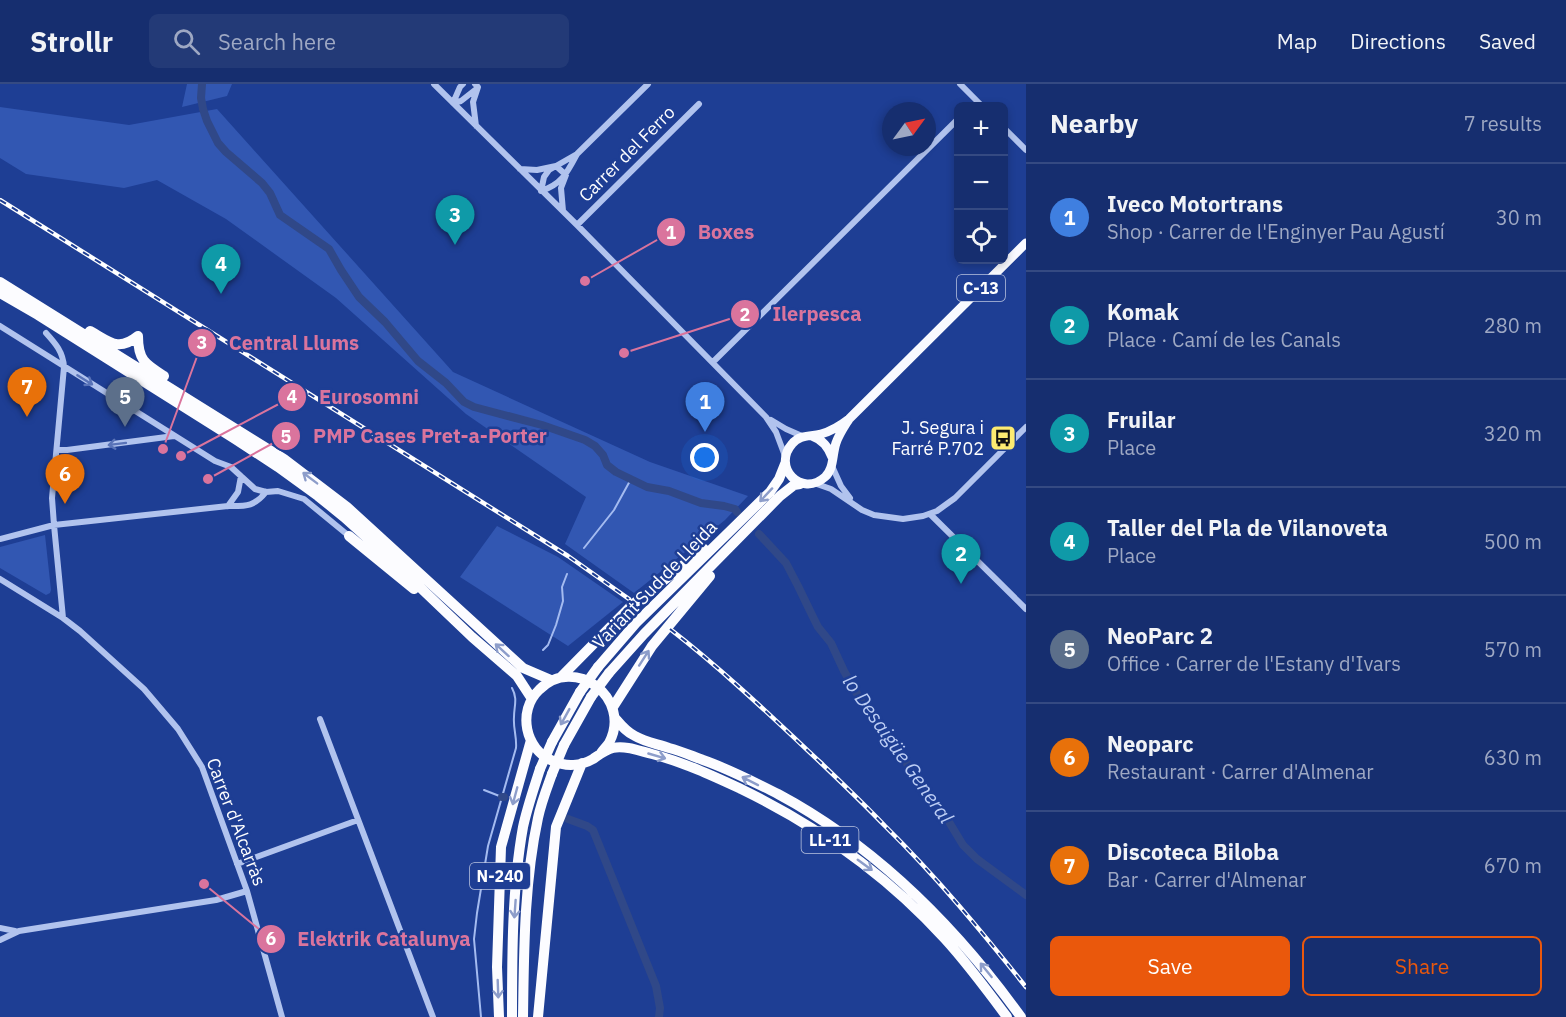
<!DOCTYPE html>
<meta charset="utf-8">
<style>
:root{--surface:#162e6f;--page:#233a77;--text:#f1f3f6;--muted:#9ea8c3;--line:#354a82;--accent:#ea580c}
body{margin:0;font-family:"IBM Plex Sans",sans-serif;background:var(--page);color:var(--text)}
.controls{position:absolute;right:18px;top:18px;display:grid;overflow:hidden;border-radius:9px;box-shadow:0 3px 9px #0003}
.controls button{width:54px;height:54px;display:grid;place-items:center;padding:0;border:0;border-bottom:2px solid var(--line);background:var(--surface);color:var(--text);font:30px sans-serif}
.compass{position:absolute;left:882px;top:18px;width:54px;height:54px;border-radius:50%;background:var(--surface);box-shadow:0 3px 9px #0003;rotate:57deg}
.you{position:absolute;left:705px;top:374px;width:21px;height:21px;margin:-15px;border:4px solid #fff;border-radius:50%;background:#1a73e8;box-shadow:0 0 0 9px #1a73e833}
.badge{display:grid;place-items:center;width:39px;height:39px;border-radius:50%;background:var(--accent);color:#fff;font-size:20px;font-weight:700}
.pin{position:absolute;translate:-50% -50px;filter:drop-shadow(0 2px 3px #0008)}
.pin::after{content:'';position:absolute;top:32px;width:21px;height:18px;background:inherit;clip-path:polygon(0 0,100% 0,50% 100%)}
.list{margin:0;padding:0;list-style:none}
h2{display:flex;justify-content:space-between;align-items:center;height:78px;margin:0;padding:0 24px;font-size:26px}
h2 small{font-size:20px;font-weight:400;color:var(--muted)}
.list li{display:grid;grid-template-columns:39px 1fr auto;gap:18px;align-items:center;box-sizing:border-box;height:108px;padding:0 24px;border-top:2px solid var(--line)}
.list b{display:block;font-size:22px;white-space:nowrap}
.list p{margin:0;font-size:20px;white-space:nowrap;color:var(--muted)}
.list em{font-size:20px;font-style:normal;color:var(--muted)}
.actions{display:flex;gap:12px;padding:18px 24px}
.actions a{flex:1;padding:14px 0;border:2px solid var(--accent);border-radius:9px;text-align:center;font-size:21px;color:var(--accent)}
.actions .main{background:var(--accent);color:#fff}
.icon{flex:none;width:33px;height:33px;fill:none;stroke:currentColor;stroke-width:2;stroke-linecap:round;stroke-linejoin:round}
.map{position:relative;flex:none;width:1026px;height:933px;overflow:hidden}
header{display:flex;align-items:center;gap:36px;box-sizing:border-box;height:84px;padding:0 30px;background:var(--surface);border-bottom:2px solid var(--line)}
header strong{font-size:28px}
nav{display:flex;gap:33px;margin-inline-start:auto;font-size:21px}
.search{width:420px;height:54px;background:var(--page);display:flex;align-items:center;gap:15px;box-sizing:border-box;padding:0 21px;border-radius:9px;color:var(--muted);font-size:22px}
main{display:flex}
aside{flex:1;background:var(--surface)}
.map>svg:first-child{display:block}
</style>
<header>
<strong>Strollr</strong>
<div class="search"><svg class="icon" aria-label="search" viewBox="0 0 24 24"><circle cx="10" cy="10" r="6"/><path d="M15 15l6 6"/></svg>Search here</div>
<nav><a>Map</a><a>Directions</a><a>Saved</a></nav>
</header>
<main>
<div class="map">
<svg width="1026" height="933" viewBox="0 0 1026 933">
<rect width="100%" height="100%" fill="#1e3e94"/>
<!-- green -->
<path fill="#3257b2" d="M187,0H232L227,12L182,23Z
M0,23L129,41L217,25L453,288L650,378L748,412L725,436L634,509L565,460L586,413L466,330L336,214L226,135L157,96L124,104L26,90L0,74Z
M497,442L558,473L623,518L568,562L460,493Z
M45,451L51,506L50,509L46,511L0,484V463Z"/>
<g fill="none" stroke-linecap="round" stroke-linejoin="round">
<!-- stream -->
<path stroke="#a4bbf0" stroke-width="2" d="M584,464L614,426L631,395
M543,566L548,561L556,541L563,517L562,503L567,490
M484,706L502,713
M481,933L474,855L477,829L488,762L516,664C517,653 513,644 514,633C514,622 518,615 512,604"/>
<!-- canal -->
<path stroke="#304888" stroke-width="8" d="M202,0L201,14L203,25L207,37L218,59L226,68L262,99L270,109L280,131L329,165L341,186L359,213L385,238L418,277L446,299L464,318L474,323L542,341L585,356L595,362L603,371L607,381L616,388L647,403L669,407L701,419L724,422L735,425L737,428
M759,450L786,479L798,502L813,533L818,543L831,559L844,587L872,636L905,677L943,728L963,761L977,775L1026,811
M502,713H504
M568,735L587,742L593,746L656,902L660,924L659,933"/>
<!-- minor -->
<path stroke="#b1c3ee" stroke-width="6" d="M434,0L577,141L766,333L776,348L785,372
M475,0L478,3L473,18L476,42
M960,0L982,22
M453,19L461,17L475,6
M453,19L460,3L463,0
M1004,44L1026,66
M520,85L537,86L556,82L566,91L561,104L563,127
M541,107L544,93L549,86L577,70L648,0
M541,107C562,100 567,89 577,70
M577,141L699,20
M0,242L215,377L231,383L255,405L266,408L278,407L304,415L349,452
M46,249C56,260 63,268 64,283L52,414L54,441L63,534
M713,278L958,35
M771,336L786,345L802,352
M57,366H67L174,352
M832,382L841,402L850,414
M814,399L831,405L862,426L874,431L903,435L923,432L937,427L955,414L1026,343
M228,422L238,408L241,392
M930,430L1026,525
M0,455L54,441L228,422C246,422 254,423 266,408
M0,495L63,534L80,547L144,605L178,645L202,683L247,807L282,933
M320,635L433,933
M237,780L358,736
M0,844L15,847
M0,856L19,847L216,816L247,807"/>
<!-- primary -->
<path stroke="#f9faff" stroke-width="9" d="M849,335C844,343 839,350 836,359C832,371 834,385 825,393C801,414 772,383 792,360C800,350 810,353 821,350C832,347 840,342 849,335L1026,159
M812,352C823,356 828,363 832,373"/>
<!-- trunk -->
<path stroke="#fcfcff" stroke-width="10" d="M0,198L284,375L347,423L523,584L551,596
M0,209L38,231L235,355L278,383L318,412L344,433L383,468L472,553L517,592L532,615
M90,247C110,258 118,268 138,252
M138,252C138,276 145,280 164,292
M349,452L414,505
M598,583L636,539L770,408L779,395L785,380
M609,589L644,550L780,412L794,401L800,400
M561,593L632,521L704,465
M613,623L652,562L710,492
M615,634C621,641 626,648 635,652C645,658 658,660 669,664C681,667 692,672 703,676C729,685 754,698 778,710C877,763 956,843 1021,933
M552,658L580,608
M564,661L591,613
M601,669C603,666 607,662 609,659C633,614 574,570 539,606C517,627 525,666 553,677C566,683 581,682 593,675C599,671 605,666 613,664C625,661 640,667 652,670C683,678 713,692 741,705C817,742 888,792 945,855C967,879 987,906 1007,933
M499,933L497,883L501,763L531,656
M512,933C512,871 512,804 523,743C527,724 534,704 540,685
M523,933C524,867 524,799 538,734C541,719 547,704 552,690
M538,933L556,743L582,679"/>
<defs>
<path id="rail" d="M0,116L568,472L629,515
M670,545C723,586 771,632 820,678C842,699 864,720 885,742C936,792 982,848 1026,903"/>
</defs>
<!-- rail casing -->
<use href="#rail" stroke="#fff" stroke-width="4.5"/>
<!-- rail -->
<use href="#rail" stroke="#1e3e94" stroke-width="2" stroke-dasharray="7" stroke-linecap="butt"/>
<!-- trunk-bridge -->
<path stroke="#fcfcff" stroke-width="10" d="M580,608L598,583
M591,613L609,589
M540,685L552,658
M552,690L564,661"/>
</g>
<!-- one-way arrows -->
<defs><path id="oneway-shaft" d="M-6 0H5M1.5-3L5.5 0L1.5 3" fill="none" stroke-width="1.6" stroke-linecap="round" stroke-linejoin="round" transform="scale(1.5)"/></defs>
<g stroke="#5973b8">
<use href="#oneway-shaft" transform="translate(85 296) rotate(32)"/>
<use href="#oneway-shaft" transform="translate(117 360) rotate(173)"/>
</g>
<g stroke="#8d9dca">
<use href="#oneway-shaft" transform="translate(310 394) rotate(-143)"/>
<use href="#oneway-shaft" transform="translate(766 411) rotate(133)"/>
<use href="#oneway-shaft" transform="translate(502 566) rotate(-138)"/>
<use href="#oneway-shaft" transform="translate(644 574) rotate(-57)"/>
<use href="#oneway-shaft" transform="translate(565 633) rotate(119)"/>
<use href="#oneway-shaft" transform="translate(657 672) rotate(16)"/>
<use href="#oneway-shaft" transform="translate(750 697) rotate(-153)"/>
<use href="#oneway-shaft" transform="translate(515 712) rotate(105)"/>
<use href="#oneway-shaft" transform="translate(865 781) rotate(36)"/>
<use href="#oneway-shaft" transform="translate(515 825) rotate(94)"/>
<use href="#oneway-shaft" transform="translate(986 886) rotate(-129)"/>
<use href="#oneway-shaft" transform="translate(498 905) rotate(88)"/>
</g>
<!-- icons -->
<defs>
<symbol id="bus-square" viewBox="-11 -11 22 22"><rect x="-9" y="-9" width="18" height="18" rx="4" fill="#fdeb71" stroke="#1e3e94"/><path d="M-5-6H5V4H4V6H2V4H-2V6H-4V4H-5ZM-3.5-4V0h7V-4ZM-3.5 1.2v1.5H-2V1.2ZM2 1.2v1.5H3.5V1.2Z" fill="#111"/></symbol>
</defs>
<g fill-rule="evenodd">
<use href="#bus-square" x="988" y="339" width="30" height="30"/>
</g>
<g text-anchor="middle" stroke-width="5" stroke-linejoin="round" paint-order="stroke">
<!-- shield labels -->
<g fill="#1e3e94" stroke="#bcc5df" stroke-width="1.5">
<rect x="957" y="191" width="48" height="26" rx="4.5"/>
<rect x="801.5" y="743" width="57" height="26" rx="4.5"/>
<rect x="470" y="779" width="60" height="26" rx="4.5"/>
</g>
<g font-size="16" font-weight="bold" fill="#fff">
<text x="981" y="210">C-13</text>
<text x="830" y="762">LL-11</text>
<text x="500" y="798">N-240</text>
</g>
<!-- street labels -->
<g font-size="18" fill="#fff" stroke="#1e3e94">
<text transform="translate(627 70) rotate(-45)" y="6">Carrer del Ferro</text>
<text transform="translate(655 501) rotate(-46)" y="6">Variant Sud de Lleida</text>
<text transform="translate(236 738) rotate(69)" y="6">Carrer d'Alcarràs</text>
</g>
<!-- poi labels -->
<g font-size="18" fill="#fff" stroke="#1e3e94" text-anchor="end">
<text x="984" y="350">J. Segura i<tspan x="984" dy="21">Farré P.702</tspan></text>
</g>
<!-- water labels -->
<g font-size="20" font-style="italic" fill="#bdcef5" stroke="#1e3e94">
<text transform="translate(898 665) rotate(55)" y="7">lo Desaigüe General</text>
</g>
</g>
<!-- callouts -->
<path fill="none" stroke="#da749d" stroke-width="2" d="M585 197L671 148M624 269L745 230M163 365L202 259M181 372L292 313M208 395L286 352M204 800L271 855"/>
<g fill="#da749d" stroke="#1e3e94" stroke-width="2">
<circle cx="585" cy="197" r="6"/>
<circle cx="624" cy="269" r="6"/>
<circle cx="163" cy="365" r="6"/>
<circle cx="181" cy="372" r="6"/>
<circle cx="208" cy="395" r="6"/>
<circle cx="204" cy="800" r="6"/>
<circle cx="671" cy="148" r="15"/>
<circle cx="745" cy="230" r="15"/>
<circle cx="202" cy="259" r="15"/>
<circle cx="292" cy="313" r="15"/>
<circle cx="286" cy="352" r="15"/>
<circle cx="271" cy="855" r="15"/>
</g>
<g font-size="18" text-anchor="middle" font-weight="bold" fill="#fff">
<text x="671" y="155">1</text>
<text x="745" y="237">2</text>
<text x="202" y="265">3</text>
<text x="292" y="319">4</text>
<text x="286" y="359">5</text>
<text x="271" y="861">6</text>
</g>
<g font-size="20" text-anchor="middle" font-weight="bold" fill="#da749d" stroke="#1e3e94" stroke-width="5" stroke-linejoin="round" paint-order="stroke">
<text x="726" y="155">Boxes</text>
<text x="817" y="237">Ilerpesca</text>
<text x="294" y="266">Central Llums</text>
<text x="369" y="320">Eurosomni</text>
<text x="430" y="359">PMP Cases Pret-a-Porter</text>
<text x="384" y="862">Elektrik Catalunya</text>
</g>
</svg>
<div class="controls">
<button>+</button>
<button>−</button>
<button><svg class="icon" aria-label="locate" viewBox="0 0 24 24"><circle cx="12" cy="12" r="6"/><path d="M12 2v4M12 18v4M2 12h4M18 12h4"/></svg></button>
</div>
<svg class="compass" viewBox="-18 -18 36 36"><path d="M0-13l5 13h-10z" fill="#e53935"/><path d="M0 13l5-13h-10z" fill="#9ea8c3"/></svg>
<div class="you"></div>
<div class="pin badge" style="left:705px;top:348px;background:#3f7fe0">1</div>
<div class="pin badge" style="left:961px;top:500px;background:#0f9aa8">2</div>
<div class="pin badge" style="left:455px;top:161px;background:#0f9aa8">3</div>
<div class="pin badge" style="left:221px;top:210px;background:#0f9aa8">4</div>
<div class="pin badge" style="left:125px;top:343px;background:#5c6f8a">5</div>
<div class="pin badge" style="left:65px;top:420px;background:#e8710a">6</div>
<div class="pin badge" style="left:27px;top:333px;background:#e8710a">7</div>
</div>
<aside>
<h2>Nearby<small>7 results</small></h2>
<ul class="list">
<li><span class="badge" style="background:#3f7fe0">1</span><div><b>Iveco Motortrans</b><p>Shop · Carrer de l'Enginyer Pau Agustí</p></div><em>30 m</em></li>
<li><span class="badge" style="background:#0f9aa8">2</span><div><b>Komak</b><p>Place · Camí de les Canals</p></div><em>280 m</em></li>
<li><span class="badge" style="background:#0f9aa8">3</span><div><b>Fruilar</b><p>Place</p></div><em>320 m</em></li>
<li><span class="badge" style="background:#0f9aa8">4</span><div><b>Taller del Pla de Vilanoveta</b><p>Place</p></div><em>500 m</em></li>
<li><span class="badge" style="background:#5c6f8a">5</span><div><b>NeoParc 2</b><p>Office · Carrer de l'Estany d'Ivars</p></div><em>570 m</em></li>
<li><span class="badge" style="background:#e8710a">6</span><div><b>Neoparc</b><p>Restaurant · Carrer d'Almenar</p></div><em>630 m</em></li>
<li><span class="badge" style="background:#e8710a">7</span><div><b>Discoteca Biloba</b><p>Bar · Carrer d'Almenar</p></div><em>670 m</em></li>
</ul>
<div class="actions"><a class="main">Save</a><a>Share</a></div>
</aside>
</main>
